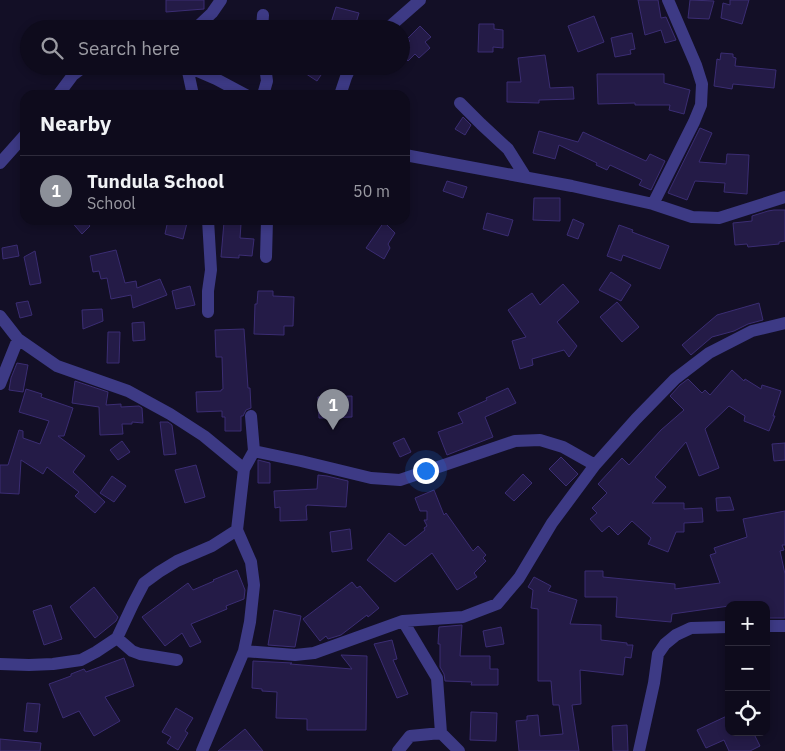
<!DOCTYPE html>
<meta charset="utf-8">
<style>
:root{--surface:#0e0b1c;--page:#171425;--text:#f1f3f6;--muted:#9b9ba3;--line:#2e2b3b;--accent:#8c9099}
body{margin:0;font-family:"IBM Plex Sans",sans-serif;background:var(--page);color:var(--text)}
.controls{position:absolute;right:15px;bottom:15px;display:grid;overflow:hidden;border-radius:10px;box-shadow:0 2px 8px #0003}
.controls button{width:45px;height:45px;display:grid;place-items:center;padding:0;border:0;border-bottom:1px solid var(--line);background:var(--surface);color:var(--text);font:25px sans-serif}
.you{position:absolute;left:425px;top:470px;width:18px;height:18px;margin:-12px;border:4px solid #fff;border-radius:50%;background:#1a73e8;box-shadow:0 0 0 8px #1a73e833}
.badge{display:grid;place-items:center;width:32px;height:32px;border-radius:50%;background:var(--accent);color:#fff;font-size:16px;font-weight:700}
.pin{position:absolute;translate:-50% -41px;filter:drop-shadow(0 1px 2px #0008)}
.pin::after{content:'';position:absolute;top:26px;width:18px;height:15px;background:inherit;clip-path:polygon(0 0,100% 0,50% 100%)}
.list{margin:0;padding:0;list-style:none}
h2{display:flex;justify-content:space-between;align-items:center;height:65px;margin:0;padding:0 20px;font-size:21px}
h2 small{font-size:16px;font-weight:400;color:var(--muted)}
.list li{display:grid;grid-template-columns:32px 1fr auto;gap:15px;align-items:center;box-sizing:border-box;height:70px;padding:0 20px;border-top:1px solid var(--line)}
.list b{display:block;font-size:19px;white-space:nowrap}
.list p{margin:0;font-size:16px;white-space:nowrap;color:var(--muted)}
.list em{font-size:16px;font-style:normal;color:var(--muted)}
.icon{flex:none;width:28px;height:28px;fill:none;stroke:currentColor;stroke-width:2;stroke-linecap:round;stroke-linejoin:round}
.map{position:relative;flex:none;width:785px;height:751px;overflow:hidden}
.search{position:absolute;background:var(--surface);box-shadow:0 2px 8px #0003;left:20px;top:20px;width:390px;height:55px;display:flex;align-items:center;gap:12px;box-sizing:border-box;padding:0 18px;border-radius:28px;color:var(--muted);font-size:19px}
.panel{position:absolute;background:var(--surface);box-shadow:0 2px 8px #0003;left:20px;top:90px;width:390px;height:135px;border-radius:15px}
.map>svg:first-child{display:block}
</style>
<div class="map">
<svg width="785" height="751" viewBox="0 0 785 751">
<rect width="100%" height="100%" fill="#130f26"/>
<!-- building -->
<path fill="#241b47" stroke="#3b2d73" d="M166,0H204V9L166,12Z
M638,0H658L661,18L666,17L676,40L665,43L661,30L645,35Z
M690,0L714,1L709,19L688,18Z
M730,0H749L742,24L721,18L723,3L730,5Z
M336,7L359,13L355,26L352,25L351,29H329Z
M594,16L604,42L578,52L568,26Z
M479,24H494V29L503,30V48L493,47V52H478Z
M420,26L431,37L425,42L430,48L419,58L415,54L408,61L401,54V49L410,41L407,39Z
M632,33L635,49L630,50L631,54L615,57L611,38Z
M721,53L733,54V57L736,58L735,66L776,70L774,88L733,84L732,89L714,86L717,59L720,60Z
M545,55L550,88L573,87L574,99L539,100V103L507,102V82H521L518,58Z
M294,66H327L317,81Z
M597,74H664V83L690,90L684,114L669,110L670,105H635V103L598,104Z
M463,117L471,125L465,135L455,129Z
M700,128L712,133L699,162L726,164L727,154L749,155L747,194L724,192L725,183L695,181L687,200L668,193Z
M539,131L578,142L583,132L646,161L650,154L665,161L651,190L639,185L642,180L610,165L607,170L596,165L597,163L559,145L555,159L533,153Z
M447,181L467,187L463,198L443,191Z
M534,198H560V221L533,220Z
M774,210H785V241L779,242V244L748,247L747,244L735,245L733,223L752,221V216L768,211Z
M487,213L513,220L508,236L483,229Z
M573,219L584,224L578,239L567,235Z
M70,220H85L90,226L82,234Z
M168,220H176L187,223L183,239L165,234Z
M224,222L241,224L240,238L254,239L252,256L239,255V258L221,257Z
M384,222L395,233L388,244L390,248L384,259L366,248Z
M619,225L633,230L632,232L669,246L660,269L623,255L621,261L607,256Z
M17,245L19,256L3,259L2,248Z
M116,250L125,283L136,281L137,288L160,279L167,295L133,308L131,295L111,299L107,278L101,279L99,271L93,272L90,256Z
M35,251L41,283L30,285L24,257Z
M611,272L631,285L621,301L599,290Z
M563,284L579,302L557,322L577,346L569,357L564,350L532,359L533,365L520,369L512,341L526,337L508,310L532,293L540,305Z
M190,286L195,305L176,309L172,291Z
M258,291H273V296L294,297L293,326H284V335L254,334L255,304H257Z
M28,301L32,315L20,318L16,303Z
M617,302L639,327L622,342L600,317Z
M759,303L763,320L748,324L734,331L712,337L691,355L682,345L717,315Z
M102,309L103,321L83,329L82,310Z
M144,322L145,340L133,341L132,323Z
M244,329L248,388H250L251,408L246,410L243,416H241V431H225V417H222V411L197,412L196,392L221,391V390L223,389L222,357H216L215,330Z
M108,332H120L119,363H107Z
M17,363L28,365L23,392L9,390L11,378Z
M732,370L744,381L745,379L761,389L762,385L781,391L773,416H775L769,431L744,421L745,416L729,406L705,429L719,468L699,476L686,442L655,477L666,487L652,503H684V509L702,508L703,522L684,523V532H676L668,552L648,544L651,538L632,521L618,535L609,526L602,532L590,519L597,513L592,508L607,493L598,484L622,458L629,465L661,430L684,410L670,396L680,385L688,379L702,393L705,390L710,395Z
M75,381L108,392L106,405L121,404V407L139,406L142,408L143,423L132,422V424H122L123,434L100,435L99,407L72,403Z
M508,388L516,403L485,417L493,437L447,455L438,432L463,423L458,413L487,400L486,398Z
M26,389L42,394L41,397L73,408L64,436H58L85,456L73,472L105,502L95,513L75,496L79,492L47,467L43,474L21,460L19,494L0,493V465H8L19,430L23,431V438L40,444L49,421L19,412Z
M352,396V417L319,418L318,397Z
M160,422H168L172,425L176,454L164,455Z
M404,438L411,452L400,457L393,443Z
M122,441L130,452L118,460L110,450Z
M785,443V460L774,461L772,444Z
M561,457L578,474L566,486L549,469Z
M258,460L270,463V483H258Z
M196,465L205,497L185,503L175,470Z
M523,474L532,483L514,501L505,493Z
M318,475L327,476L348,481L346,507L307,505V506H306L307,520L280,521V507L275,508L274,491L317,489Z
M112,476L126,486L114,502L100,493Z
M434,490L444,515L446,513L473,551L478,546L486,555L483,558L486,561L474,573L477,577L457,590L432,553L395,582L367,560L389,533L405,546L425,530L424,528L427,526L424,520H427V511H420L415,498Z
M730,497L734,510L717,511L716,498Z
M785,511V545H782L784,550L780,551L785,574V618H766V605H755V602L729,605V606L672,614L671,622L616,617L617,597H585V571H603V577L675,584V589L720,583L710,555L716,553L714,548L747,537L743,519Z
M350,529L352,549L332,552L330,532Z
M237,570L245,590L244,599L226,606L227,609L191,624L201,642L190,647L182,633L165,646L142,617L188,583L193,590L214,581L213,580Z
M534,577L551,586L548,591L577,600L570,624L601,625V640L627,643V645H633L631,658L625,657L623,675L580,670L581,704L572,705L579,751H519L516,721L527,720V716L538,715L540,736L563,734L559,705H553L551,681H538V609L531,608L533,590L528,587Z
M352,582L357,588L360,586L379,608L368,617L367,615L341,635L328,639L326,636L320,641L303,619Z
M94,587L118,617L116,621L95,638L70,607Z
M51,605L62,639L44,645L33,611Z
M274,610L301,616L295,647L268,645Z
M462,625L460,656H490V669H498V685H471L472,682L445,681L444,674L440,667V644H438L439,627Z
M501,627L504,644L486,647L483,631Z
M392,640L397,659L393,660L408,694L397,698L374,644Z
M341,655L367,656L366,730H307V719L276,718L277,692L262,691V689L252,688L253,661L292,663L290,664L352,669Z
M124,658L134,686L105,697L120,721L94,736L79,711L63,718L49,684L71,676V674L84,669L86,672Z
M27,703L40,704L37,732L24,731Z
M176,708L193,718L185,731L188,733L178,750L167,743L171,737L162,732Z
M471,712L497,713L496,741L470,740Z
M729,715V732H753L760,746L750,751H729L724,740L706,748L697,730Z
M627,725L628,751H613L612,726Z
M245,729L263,751H218Z
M0,739L41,743L40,751H0Z"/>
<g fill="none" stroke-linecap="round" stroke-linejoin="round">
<!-- street -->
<path stroke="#3d3a85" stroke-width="12" d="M195,29L212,13L221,0
M262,29L263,15
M387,29L420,0
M186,66L216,79L246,95
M187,67L193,95
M58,95L73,75L85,66
M263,95L267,81L265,66
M340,95L346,77L351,66
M460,103L481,124L508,149L525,176
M405,155L572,186L653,204L692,217L719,218L785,197
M0,163L25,135
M653,204L694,122L701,105L702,84L696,65L668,0
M266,257L267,220
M208,312V291L211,270L208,220
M0,316L18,339L57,366L128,391L170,414L204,436L244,469
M0,384L18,339
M254,451L301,461L371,478L400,480L515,441L540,440L563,447L595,465
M403,621L437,678L441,733L459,751
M766,626H785
M117,638L132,651L140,654L177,660
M244,651L295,655L314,653L403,621L463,617L497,604L519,578L552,523L595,465L636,419L675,379L709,353L752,331L785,323
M0,664L29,665L53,664L81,660L96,652L117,638L133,604L144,583L159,572L177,561L212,546L237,530
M202,751L244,651L250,622L254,585L251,562L237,530L244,469L254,451L251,416
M398,751L410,736L441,733
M639,751L654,683L658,654L665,644L676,635L691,628L729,627"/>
</g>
</svg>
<div class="controls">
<button>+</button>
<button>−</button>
<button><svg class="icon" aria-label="locate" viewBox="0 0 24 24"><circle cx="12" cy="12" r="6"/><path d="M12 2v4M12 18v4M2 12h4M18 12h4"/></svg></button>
</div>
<div class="you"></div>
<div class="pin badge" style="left:333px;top:430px">1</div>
<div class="search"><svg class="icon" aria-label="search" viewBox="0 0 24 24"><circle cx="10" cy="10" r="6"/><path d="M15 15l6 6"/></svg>Search here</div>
<section class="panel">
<h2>Nearby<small></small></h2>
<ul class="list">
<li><span class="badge">1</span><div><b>Tundula School</b><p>School</p></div><em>50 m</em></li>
</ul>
</section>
</div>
